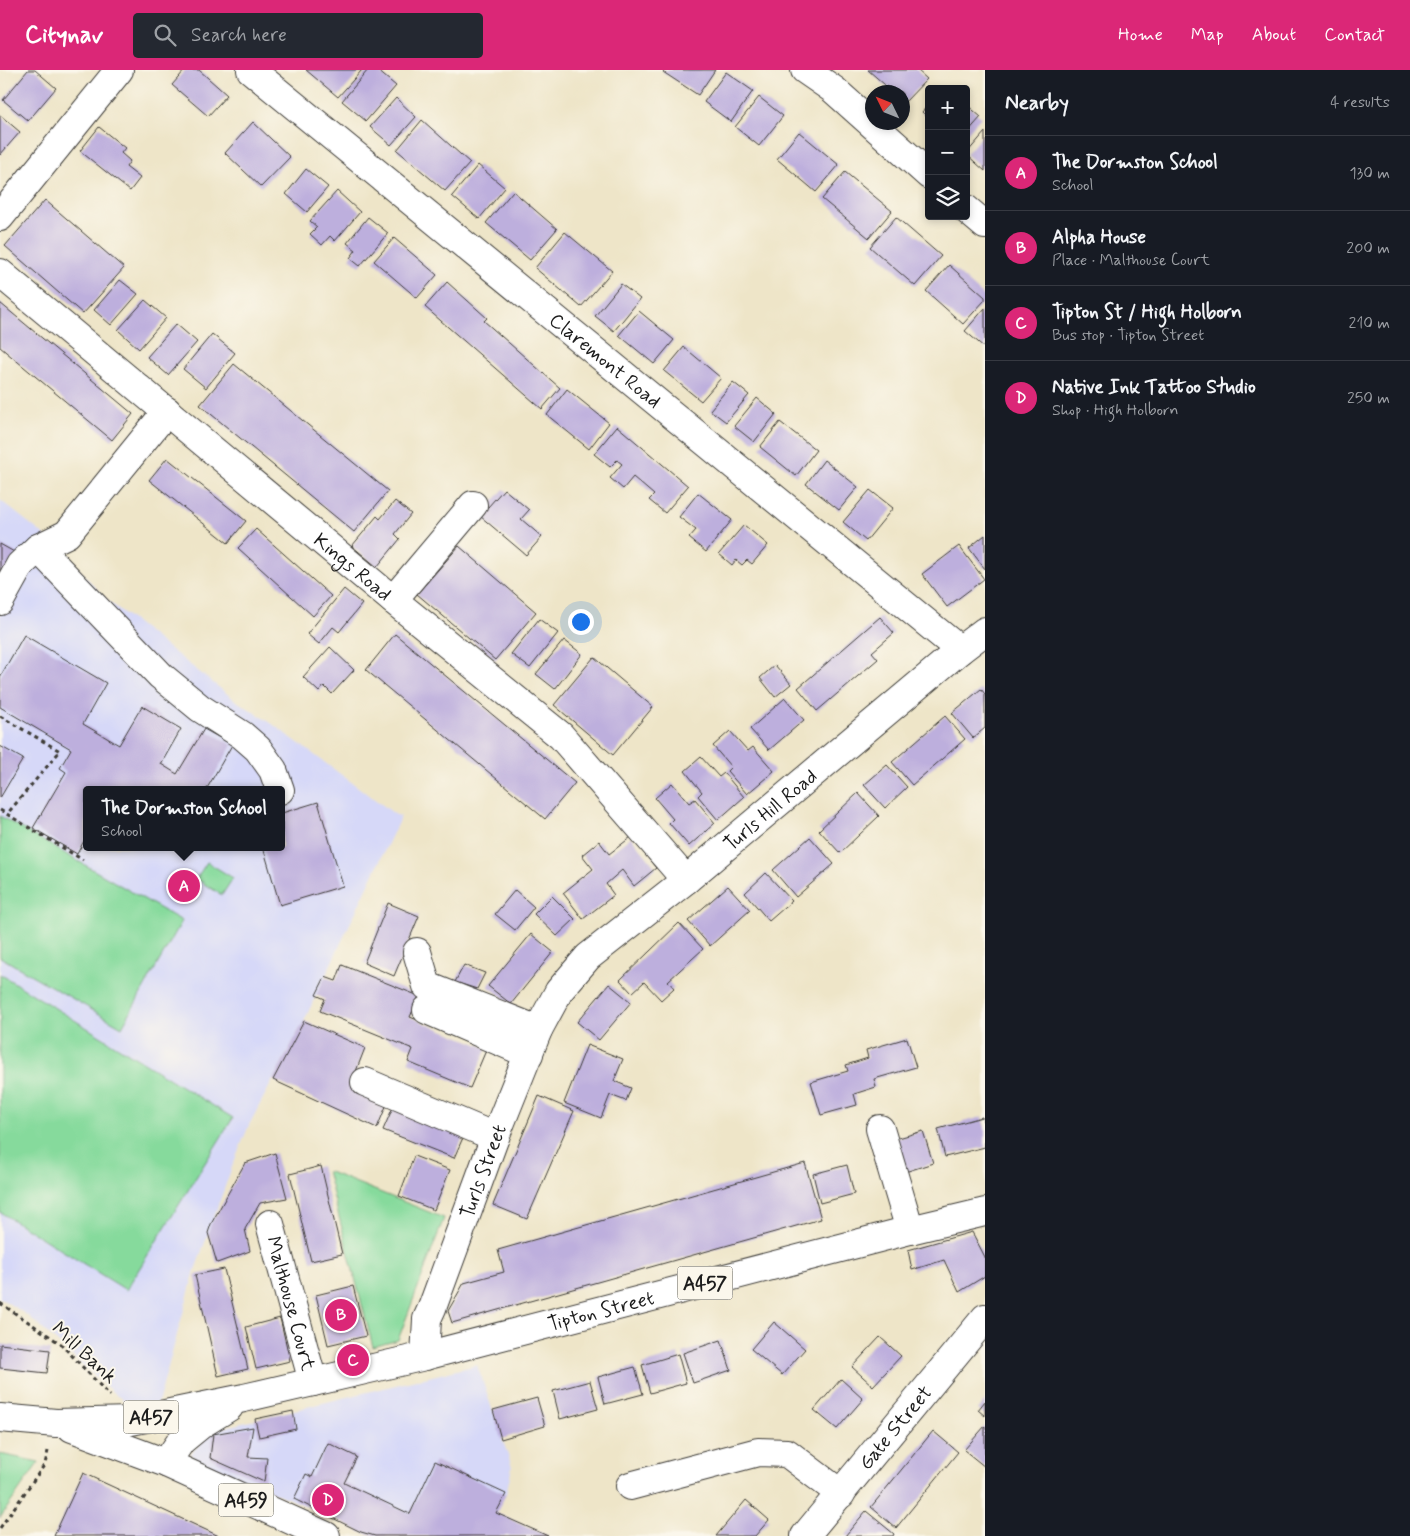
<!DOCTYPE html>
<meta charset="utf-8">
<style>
:root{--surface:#171b24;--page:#242831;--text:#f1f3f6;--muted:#9ea1a6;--line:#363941;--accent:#db2777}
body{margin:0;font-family:Mynerve,sans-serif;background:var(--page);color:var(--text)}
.controls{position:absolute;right:15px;top:15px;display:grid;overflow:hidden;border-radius:5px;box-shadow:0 2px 8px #0003}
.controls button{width:45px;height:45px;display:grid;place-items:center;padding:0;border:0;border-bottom:1px solid var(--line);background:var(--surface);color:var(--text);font:25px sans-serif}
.compass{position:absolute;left:865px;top:15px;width:45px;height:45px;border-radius:50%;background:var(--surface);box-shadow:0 2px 8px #0003;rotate:313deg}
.you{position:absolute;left:580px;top:551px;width:18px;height:18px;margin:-12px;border:4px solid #fff;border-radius:50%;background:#1a73e8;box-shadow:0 0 0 8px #1a73e833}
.badge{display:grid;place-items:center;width:32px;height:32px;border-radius:50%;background:var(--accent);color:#fff;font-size:16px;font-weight:700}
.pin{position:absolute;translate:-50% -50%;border:2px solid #fff;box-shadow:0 1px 5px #0006}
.popup{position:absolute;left:83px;top:716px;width:202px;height:65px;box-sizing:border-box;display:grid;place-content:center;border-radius:5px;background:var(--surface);filter:drop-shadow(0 1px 4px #0005);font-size:16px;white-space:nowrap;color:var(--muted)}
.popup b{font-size:19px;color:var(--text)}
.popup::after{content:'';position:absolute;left:50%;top:100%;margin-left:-10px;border:10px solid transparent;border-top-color:var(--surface)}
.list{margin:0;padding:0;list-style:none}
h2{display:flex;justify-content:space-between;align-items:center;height:65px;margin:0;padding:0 20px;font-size:21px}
h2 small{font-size:16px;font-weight:400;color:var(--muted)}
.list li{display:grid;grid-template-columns:32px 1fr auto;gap:15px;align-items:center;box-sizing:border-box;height:75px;padding:0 20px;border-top:1px solid var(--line)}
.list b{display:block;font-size:19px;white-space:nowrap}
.list p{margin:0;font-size:16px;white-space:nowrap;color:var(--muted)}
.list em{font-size:16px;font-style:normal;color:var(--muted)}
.icon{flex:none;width:28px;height:28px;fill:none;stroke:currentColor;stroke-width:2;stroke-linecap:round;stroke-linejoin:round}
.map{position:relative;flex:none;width:985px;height:1466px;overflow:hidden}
header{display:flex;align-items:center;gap:30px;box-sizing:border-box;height:70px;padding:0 25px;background:var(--accent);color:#fff}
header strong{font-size:24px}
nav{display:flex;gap:28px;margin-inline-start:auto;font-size:18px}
.search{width:350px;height:45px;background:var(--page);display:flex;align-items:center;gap:12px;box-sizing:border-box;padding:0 18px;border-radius:5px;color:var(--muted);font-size:19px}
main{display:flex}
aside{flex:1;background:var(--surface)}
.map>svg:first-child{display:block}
</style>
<header>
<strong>Citynav</strong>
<div class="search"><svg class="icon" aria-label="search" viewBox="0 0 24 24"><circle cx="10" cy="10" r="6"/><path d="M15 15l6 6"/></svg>Search here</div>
<nav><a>Home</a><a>Map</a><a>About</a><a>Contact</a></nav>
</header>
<main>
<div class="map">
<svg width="985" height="1466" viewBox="0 0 985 1466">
<rect width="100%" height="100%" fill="#fbf7ec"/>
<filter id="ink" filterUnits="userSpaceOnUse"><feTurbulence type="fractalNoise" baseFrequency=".02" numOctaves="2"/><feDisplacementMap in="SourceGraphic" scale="10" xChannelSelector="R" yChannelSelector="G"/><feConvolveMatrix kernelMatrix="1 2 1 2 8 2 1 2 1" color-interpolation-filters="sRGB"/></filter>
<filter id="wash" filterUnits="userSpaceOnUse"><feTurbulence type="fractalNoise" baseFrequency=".0096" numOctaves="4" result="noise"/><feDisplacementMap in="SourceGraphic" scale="20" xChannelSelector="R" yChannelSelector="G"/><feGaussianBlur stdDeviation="1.12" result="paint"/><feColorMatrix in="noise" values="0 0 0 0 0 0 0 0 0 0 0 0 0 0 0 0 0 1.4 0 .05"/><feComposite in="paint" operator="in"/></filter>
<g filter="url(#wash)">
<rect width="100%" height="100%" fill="#eee5c8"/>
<!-- built -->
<path fill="#d6d8f8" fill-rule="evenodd" d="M0,430L39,461L72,492L107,530L235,630L271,653L396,745L401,746L304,951L249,1055L232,1097L195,1200L158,1333L143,1336L126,1332L116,1325L27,1245L0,1228ZM86,720H282V777H86Z
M477,1295L512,1397L506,1424L485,1466H380L194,1390L191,1383L214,1360Z"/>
<!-- green -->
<path fill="#86da9c" stroke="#517b5c" d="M0,746L182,851L122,957L0,887Z
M207,792L233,808L222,825L196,809Z
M0,904L233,1048L126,1220L0,1142Z
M327,1101L444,1148L398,1270L373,1277Z
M0,1384L39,1392L0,1448Z"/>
<g id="blocks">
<!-- building -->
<path fill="#bdafdd" d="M28,0H35L56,18L28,51L3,30Z
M185,0H199L227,25L208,46L172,15Z
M306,0H362L338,27Z
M368,0H377L396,16L366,51L342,31Z
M665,0H715L698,25L663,2Z
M868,0H917L927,9L904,33L902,31V22H893Z
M726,2L753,21L731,52L704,32Z
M759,27L783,46L759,76L735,57Z
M396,28L416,47L391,75L370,57Z
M929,34V49L922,42Z
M966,34L981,47L966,64Z
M0,45L20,62L0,85Z
M422,50L470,93L445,121L397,80Z
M253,52L290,87L261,117L225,83Z
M99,57L125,78L121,83L130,91L126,97L140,108L130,121L80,81Z
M799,62L839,95L816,122L777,89Z
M985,62V101L966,84Z
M478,95L505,118L479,149L452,126Z
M306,99L328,117L307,142L286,124Z
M845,102L892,141L869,168L822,129Z
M337,121L360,142L335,171L330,166L322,175L310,164L317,157L310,151Z
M513,121L557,159L530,190L486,153Z
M45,130L124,198L83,244L5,176Z
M368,147L388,163L360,196L350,188L356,180L347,173Z
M896,147L941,186L915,216L870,177Z
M565,162L612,201L581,237L535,198Z
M394,168L437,205L417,228L374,191Z
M949,195L985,227V230L963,254L926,221Z
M120,210L138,224L111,255L94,240Z
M447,212L487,248L484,251L560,318L542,339L425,237Z
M621,214L640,229L614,261L595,246Z
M145,230L166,248L139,279L118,260Z
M0,233L133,344L112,370L0,277Z
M985,238V278L965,261Z
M639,241L674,270L654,294L619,265Z
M176,254L197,272L168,305L147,287Z
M212,264L235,283L206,318L183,299Z
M684,277L721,308L701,331L664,301Z
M234,294L388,421L354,462L200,335Z
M733,312L749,325L726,352L710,340Z
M567,319L609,353L589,379L547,345Z
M757,328L776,344L754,372L734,356Z
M780,352L816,380L796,406L760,377Z
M617,356L688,416L665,443L649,430L654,425L633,407L623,419L610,408L622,394L617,390L610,397L594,384Z
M167,388L246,451L228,473L149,410Z
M824,390L858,417L839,440L806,414Z
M504,419L529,440L521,449L542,467L526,485L480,446Z
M870,420L893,438L866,471L843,452Z
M698,423L732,450L706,482L689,468L696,460L679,447Z
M395,431L411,444L395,464L400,469L377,497L352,476L377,446L380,449Z
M744,455L768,475L752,494L747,490L742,495L736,490L732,495L719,484Z
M256,459L331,526L313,546L238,478Z
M985,465V499L969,478Z
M0,474L16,483L0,511Z
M459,476L536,542L495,590L417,524Z
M959,476L984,509L947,537L922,504Z
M344,519L362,534L339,562L333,557L319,574L307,564Z
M880,547L894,563L872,582L878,589L817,641L798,618Z
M539,549L558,563L530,598L511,584Z
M395,564L575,713L545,749L366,600Z
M24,565L106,613L83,654L119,675L142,636L181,659L161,694L177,704L204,659L232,675L206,720H86V767L77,784L33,758L66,702L60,698L71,679L0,637V607Z
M564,570L582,584L555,619L536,604Z
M330,577L354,600L332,624L324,616L319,622L303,607Z
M594,587L653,637L613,685L554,635Z
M775,595L791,614L775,627L760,608Z
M981,619L985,624V658L973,668L952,643Z
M785,628L804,650L769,680L750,659Z
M945,646L965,669L912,715L892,692Z
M730,661L748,681L753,677L774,701L747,724L727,701L731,697L713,676Z
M0,676L23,689L0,728Z
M701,687L719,707L724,703L744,727L718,750L698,726L702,722L685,701Z
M887,695L907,717L885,738L864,715Z
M672,713L689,733L695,729L715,753L689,776L669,753L673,749L655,728Z
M858,723L879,746L840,783L819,760Z
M318,732L343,816L280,835L263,777H282V743Z
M631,767L656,798L634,816L622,800L606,814L614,825L583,849L563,823L593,799L582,785L599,771L609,784Z
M810,767L834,794L796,827L773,800Z
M766,803L792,831L769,851L745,823Z
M728,816L750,840L710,876L688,851Z
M515,820L534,837L515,860L495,844Z
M552,826L575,849L557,866L534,844Z
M388,833L419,846L394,906L364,893Z
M679,853L703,879L668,911L674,918L661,930L644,912L632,923L620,910Z
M531,864L553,882L511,934L488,916Z
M342,895L419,926L410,947L487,978L470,1018L408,992L413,979L320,941L325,929L316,925L325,907L336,911Z
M464,895L485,903L477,919L455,912Z
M609,914L631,932L599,970L577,952Z
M304,951L365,978L351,1014L389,1029L377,1058L273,1010Z
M907,968L916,997L874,1009L876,1017L854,1024L857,1035L821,1045L811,1012L848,1001L846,995L868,988L866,980Z
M587,975L623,989L614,1011L631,1018L626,1031L610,1025L601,1048L564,1033Z
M539,1026L574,1041L527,1149L493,1135Z
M394,1035L465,1063L454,1088L383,1060Z
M982,1047L985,1058V1077L945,1087L938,1059Z
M923,1061L933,1093L905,1102L895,1069Z
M275,1083L287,1128L260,1133L245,1159L250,1181L217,1193L208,1163L211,1154L245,1093Z
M414,1086L450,1100L434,1140L399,1126Z
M805,1093L821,1149L452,1253L448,1241L464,1213L504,1202L498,1180Z
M847,1095L854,1124L820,1133L813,1104Z
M321,1096L342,1184L311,1191L290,1104Z
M972,1162L985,1187V1206L959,1222L944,1190L912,1200L908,1180Z
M224,1199L248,1299L218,1306L195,1205Z
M353,1216L366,1266L328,1275L316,1225Z
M280,1248L290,1291L256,1299L246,1257Z
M774,1252L805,1279L782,1305L751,1279Z
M880,1267L901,1286L873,1316L852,1297Z
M721,1270L731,1300L693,1313L683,1283Z
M0,1274L50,1280L47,1303L0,1298Z
M678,1284L686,1313L650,1323L642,1295Z
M635,1297L643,1324L605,1334L598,1307Z
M841,1309L863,1329L837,1359L814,1340Z
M590,1311L598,1339L560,1349L553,1321Z
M537,1328L545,1356L501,1369L493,1340Z
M985,1331V1346L978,1340Z
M293,1341L296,1359L259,1367L255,1349Z
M985,1356V1397L964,1380Z
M253,1357L248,1387L267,1388L264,1412L210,1388L213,1364Z
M933,1361L958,1382L896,1458L871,1437Z
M328,1373L357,1387L344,1413L410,1444L435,1391L506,1424L496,1443L548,1466H375L361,1462L294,1429L306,1404L312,1407Z
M83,1403L219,1466H54Z
M746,1430L769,1450L755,1466H716Z
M866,1441L894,1464L893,1466H845Z"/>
</g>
</g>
<g filter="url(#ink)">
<use href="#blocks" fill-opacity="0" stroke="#3c3a36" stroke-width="1"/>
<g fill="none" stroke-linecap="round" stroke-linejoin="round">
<defs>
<g id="minor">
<path id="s1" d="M251,0L960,580"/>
<path d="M805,0L834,20L929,105"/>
<path d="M966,139L985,155"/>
<path d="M0,147L119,0"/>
<path id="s2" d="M0,203L393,530L561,666L686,810"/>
<path d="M38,478L161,606L200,638L242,665L258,679L273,700L280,720"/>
<path d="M393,530L473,435"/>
<path d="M0,531L20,495L38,478L67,464L167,341"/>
<path d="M417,882L427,916L538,960"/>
<path d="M427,940L529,984"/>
<path d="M365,1012L495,1067"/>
<path d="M880,1059L910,1160"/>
<path id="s3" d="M270,1154L313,1312"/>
<path id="s4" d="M425,1286L427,1249L432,1238L495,1067L538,960L559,921L588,887L686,810L960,580L985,561"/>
<path d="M630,1416L758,1382L787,1383L841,1424"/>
</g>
<g id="major">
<path id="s5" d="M0,1348L56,1353L131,1351L244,1328L425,1286L910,1160L985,1142"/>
<path d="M72,1358L166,1393L326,1466"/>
<path d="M166,1393L181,1371L203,1353L229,1337"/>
<path id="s6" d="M805,1466L985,1248"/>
</g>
</defs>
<!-- minor casing -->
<use href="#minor" stroke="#3c3a36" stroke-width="30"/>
<!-- major casing -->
<use href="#major" stroke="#3c3a36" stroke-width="30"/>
<!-- path -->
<path stroke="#3c3a36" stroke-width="3" stroke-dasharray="4 4" stroke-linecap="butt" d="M0,646L60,681L7,744
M0,740L83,790
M0,1233L61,1274L110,1326
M0,1458L45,1394L48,1381"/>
<!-- minor -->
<use href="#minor" stroke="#fff" stroke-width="28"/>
<!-- major -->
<use href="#major" stroke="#fff" stroke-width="28"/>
</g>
</g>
<g text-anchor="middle" stroke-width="4" stroke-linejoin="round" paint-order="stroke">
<!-- shield labels -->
<g fill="#fbf7ec" stroke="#5f5e5a" stroke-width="1">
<rect x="677.5" y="1196.5" width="55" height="33" rx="4"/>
<rect x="123.5" y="1330.5" width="55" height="33" rx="4"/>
<rect x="218.5" y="1413.5" width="55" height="33" rx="4"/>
</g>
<g font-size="19" font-weight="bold" fill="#1c1c1c">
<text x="705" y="1220">A457</text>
<text x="151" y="1354">A457</text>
<text x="246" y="1437">A459</text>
</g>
<!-- street labels -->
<g font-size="20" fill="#1c1c1c" stroke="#fbf7ec">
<text dy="7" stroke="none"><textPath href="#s1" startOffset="458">Claremont Road</textPath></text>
<text dy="7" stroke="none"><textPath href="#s2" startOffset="459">Kings Road</textPath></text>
<text dy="7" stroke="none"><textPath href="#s4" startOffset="670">Turls Hill Road</textPath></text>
<text dy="7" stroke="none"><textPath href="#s4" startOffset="195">Turls Street</textPath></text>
<text dy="7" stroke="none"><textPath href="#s3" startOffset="82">Malthouse Court</textPath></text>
<text dy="7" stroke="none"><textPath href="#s5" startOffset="614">Tipton Street</textPath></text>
<text transform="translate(85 1282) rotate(43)" y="7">Mill Bank</text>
<text dy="7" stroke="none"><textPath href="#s6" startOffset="141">Gate Street</textPath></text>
</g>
</g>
</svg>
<div class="controls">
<button>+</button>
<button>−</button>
<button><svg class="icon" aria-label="layers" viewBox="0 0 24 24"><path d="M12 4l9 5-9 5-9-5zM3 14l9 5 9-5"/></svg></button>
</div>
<svg class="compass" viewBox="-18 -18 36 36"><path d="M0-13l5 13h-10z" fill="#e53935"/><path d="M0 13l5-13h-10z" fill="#9ea1a6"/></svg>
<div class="you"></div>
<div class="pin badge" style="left:184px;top:816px">A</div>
<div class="popup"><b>The Dormston School</b>School</div>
<div class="pin badge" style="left:341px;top:1245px">B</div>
<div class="pin badge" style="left:353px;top:1290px">C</div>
<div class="pin badge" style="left:328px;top:1430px">D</div>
</div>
<aside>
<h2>Nearby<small>4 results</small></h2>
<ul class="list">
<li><span class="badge">A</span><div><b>The Dormston School</b><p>School</p></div><em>130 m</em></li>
<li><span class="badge">B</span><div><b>Alpha House</b><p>Place · Malthouse Court</p></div><em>200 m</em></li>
<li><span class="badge">C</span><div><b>Tipton St / High Holborn</b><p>Bus stop · Tipton Street</p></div><em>210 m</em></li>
<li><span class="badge">D</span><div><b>Native Ink Tattoo Studio</b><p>Shop · High Holborn</p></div><em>250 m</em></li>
</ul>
</aside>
</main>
